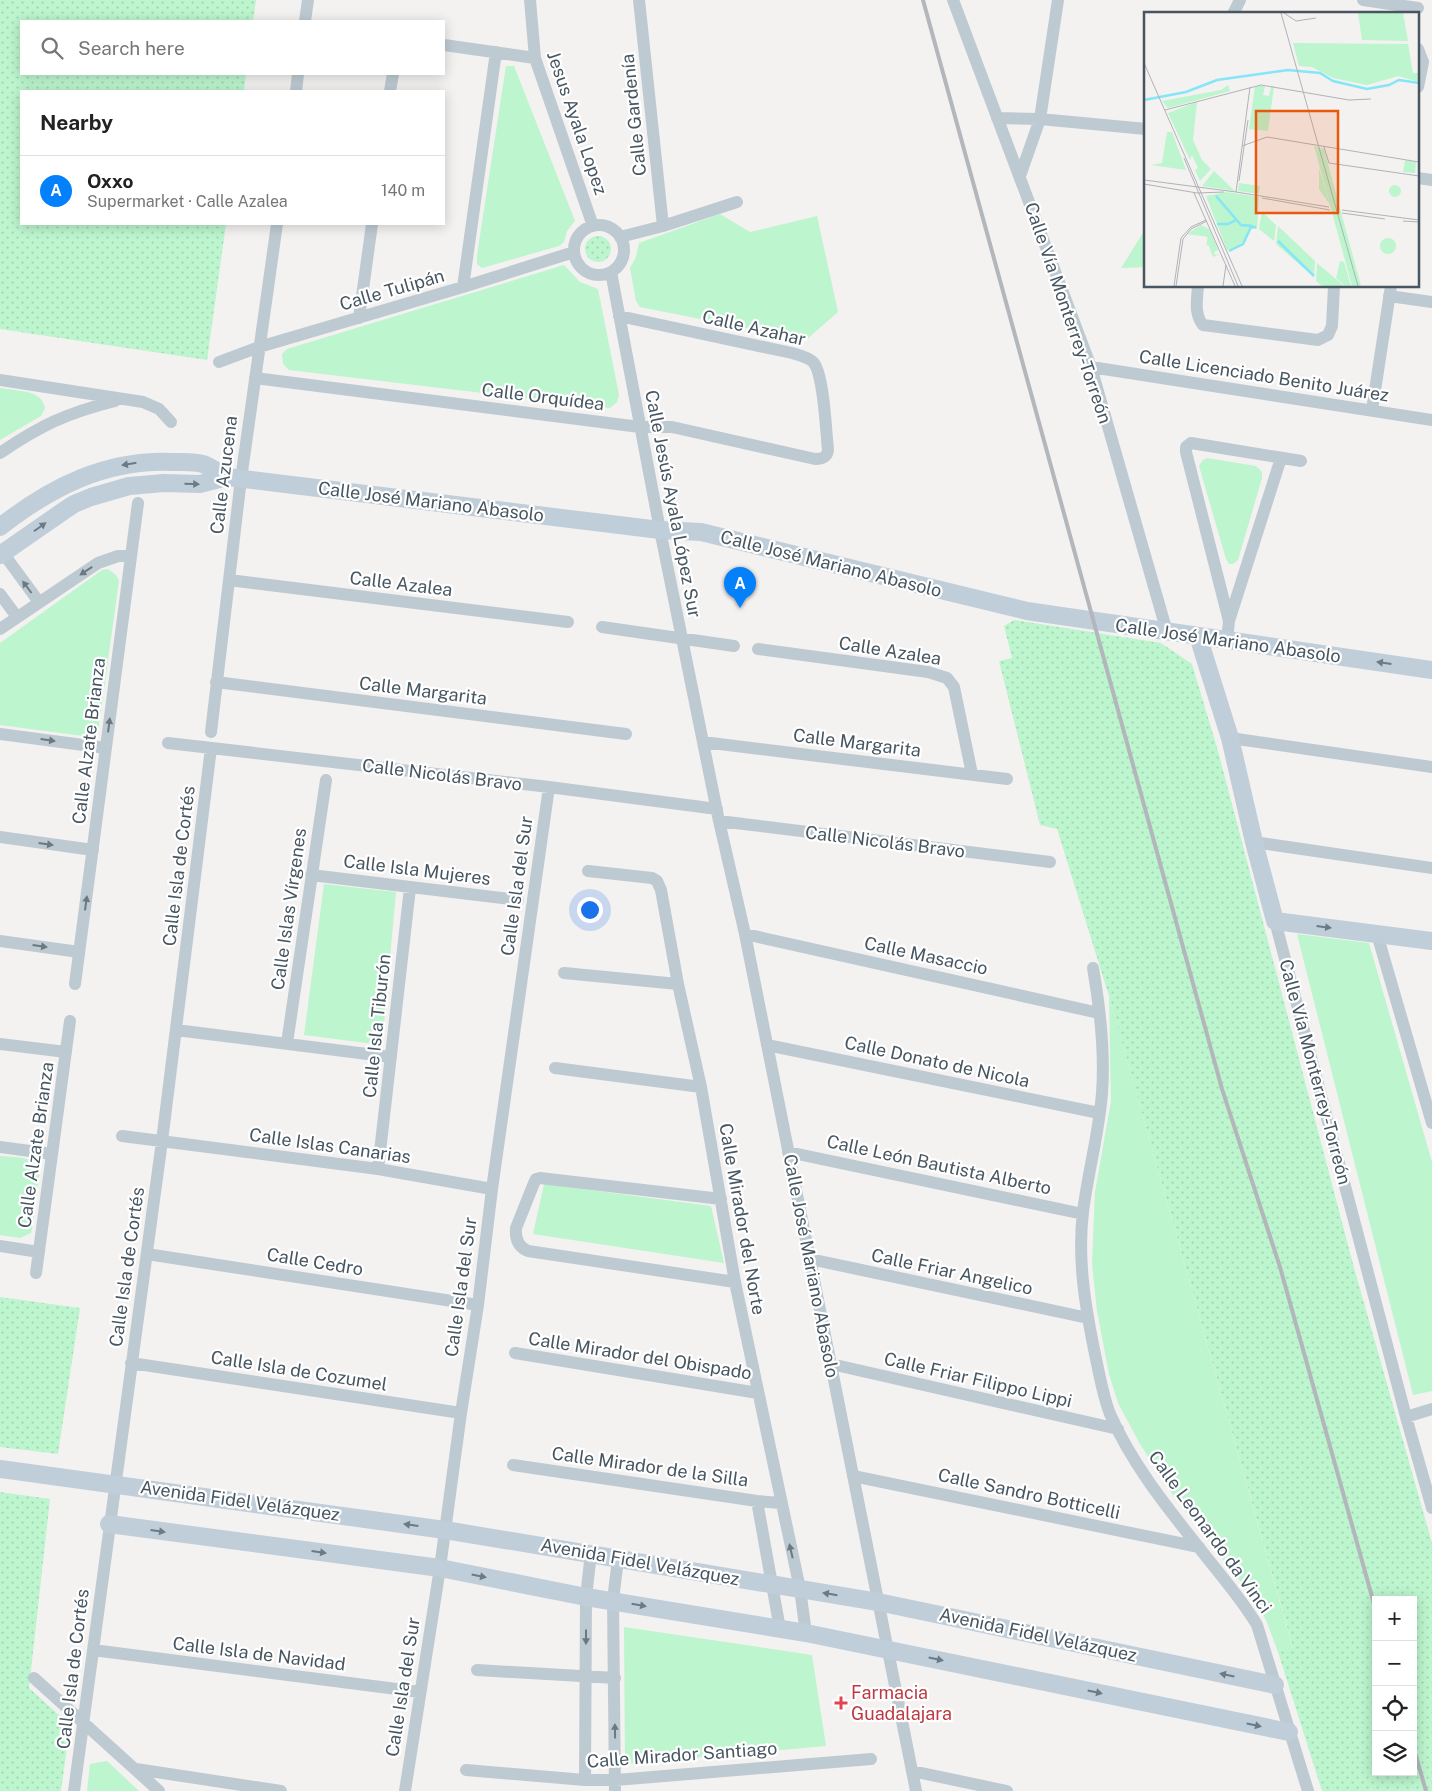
<!DOCTYPE html>
<meta charset="utf-8">
<style>
:root{--surface:#fff;--page:#f6f6f6;--text:#222;--muted:#767676;--line:#e0e0e0;--accent:#0480fa}
body{margin:0;font-family:"Public Sans",sans-serif;background:var(--page);color:var(--text)}
.controls{position:absolute;right:15px;bottom:15px;display:grid;overflow:hidden;border-radius:0px;box-shadow:0 2px 12px #0003}
.controls button{width:45px;height:45px;display:grid;place-items:center;padding:0;border:0;border-bottom:1px solid var(--line);background:var(--surface);color:var(--text);font:25px sans-serif}
.you{position:absolute;left:589px;top:909px;width:18px;height:18px;margin:-12px;border:4px solid #fff;border-radius:50%;background:#1a73e8;box-shadow:0 0 0 8px #1a73e833}
.badge{display:grid;place-items:center;width:32px;height:32px;border-radius:50%;background:var(--accent);color:#fff;font-size:16px;font-weight:700}
.pin{position:absolute;translate:-50% -41px;filter:drop-shadow(0 1px 2px #0008)}
.pin::after{content:'';position:absolute;top:26px;width:18px;height:15px;background:inherit;clip-path:polygon(0 0,100% 0,50% 100%)}
.list{margin:0;padding:0;list-style:none}
h2{display:flex;justify-content:space-between;align-items:center;height:65px;margin:0;padding:0 20px;font-size:21px}
h2 small{font-size:16px;font-weight:400;color:var(--muted)}
.list li{display:grid;grid-template-columns:32px 1fr auto;gap:15px;align-items:center;box-sizing:border-box;height:70px;padding:0 20px;border-top:1px solid var(--line)}
.list b{display:block;font-size:19px;white-space:nowrap}
.list p{margin:0;font-size:16px;white-space:nowrap;color:var(--muted)}
.list em{font-size:16px;font-style:normal;color:var(--muted)}
.icon{flex:none;width:28px;height:28px;fill:none;stroke:currentColor;stroke-width:2;stroke-linecap:round;stroke-linejoin:round}
.map{position:relative;flex:none;width:1432px;height:1791px;overflow:hidden}
.search{position:absolute;background:var(--surface);box-shadow:0 2px 12px #0003;left:20px;top:20px;width:425px;height:55px;display:flex;align-items:center;gap:12px;box-sizing:border-box;padding:0 18px;border-radius:0px;color:var(--muted);font-size:19px}
.panel{position:absolute;background:var(--surface);box-shadow:0 2px 12px #0003;left:20px;top:90px;width:425px;height:135px;border-radius:0px}
.map>svg:first-child{display:block}
</style>
<div class="map">
<svg width="1432" height="1791" viewBox="0 0 1432 1791">
<defs>
<pattern id="grass-dots" width="8" height="8" patternUnits="userSpaceOnUse" patternTransform="scale(1.25)"><rect width="8" height="8" fill="#bcf5ce"/><path d="M2 2h.1M6 6h.1" fill="none" stroke="#a3d4b3" stroke-width="1.8" stroke-linecap="round"/></pattern>
</defs>
<rect width="100%" height="100%" fill="#f4f1f1"/>
<!-- grass -->
<path fill="url(#grass-dots)" fill-rule="evenodd" d="M0,0H256L253,21H21V74H246L244,91H21V224H226L207,360L0,329Z
M585 249a13 13 0 1 1 26 0a13 13 0 1 1-26 0Z
M1014,620L1161,643L1192,664L1218,751L1353,1264L1432,1543V1791H1322L1278,1652L1293,1648L1109,996L1057,829L1040,825L999,661L1012,658L1004,626ZM1376,1600H1413V1772H1376Z
M0,1297L80,1308L58,1454L0,1447Z
M0,1492L50,1499L29,1688L70,1725L61,1791H0Z"/>
<!-- park -->
<path fill="#bcf5ce" d="M506,66H514L575,221L567,231L564,242L559,246L482,268L477,264V255Z
M720,214L750,232L817,216L838,312L806,340L640,307L636,301L630,268L636,257L639,243Z
M1146,228V267L1121,268Z
M564,265L580,282L598,289L619,395L617,402L610,408L289,370L283,364L282,354L287,349Z
M0,388C15,391 42,389 45,408L41,416L0,440Z
M1207,458L1256,466L1262,472V478L1238,560L1233,564H1229L1226,559L1199,466L1203,460Z
M108,569L116,575L119,581L98,732L92,736H83L0,725V643L102,570Z
M324,884L396,892L382,1045L304,1035Z
M1297,934L1369,943L1432,1162V1391L1413,1395Z
M1109,996L1293,1649L1278,1652L1266,1620L1255,1600L1173,1495L1140,1444L1118,1403L1109,1374L1097,1311L1092,1264L1095,1192L1111,1101Z
M0,1156C13,1157 34,1156 40,1169L32,1229L31,1233L20,1238L0,1235Z
M544,1184L711,1206L724,1263L533,1234Z
M624,1627L812,1655L826,1746L625,1764Z
M107,1761L139,1791H87L90,1764Z"/>
<g fill="none" stroke-linecap="round" stroke-linejoin="round">
<!-- street -->
<path stroke="#becad2" stroke-width="12" d="M530,0L535,58L593,226
M639,0L663,226
M953,0L1091,367L1167,632
M1363,0L1418,8
M1233,14L1240,0
M305,21L308,0
M444,45L535,58
M1418,49L1423,62L1418,87
M296,91L298,74
M390,91L393,74
M997,118L1040,119L1146,129
M1020,176L1040,119L1058,0
M1418,178L1432,180
M574 250a25 25 0 1 1 50 0a25 25 0 1 1-50 0Z
M620,237L663,226L737,202
M611,272L660,530L719,821L745,934L916,1791
M1198,286C1197,300 1194,314 1203,325L1318,340L1328,335L1332,326L1334,286
M463,287L496,52
M1389,296L1432,302
M359,318L372,224
M219,362L259,347L463,287L574,252
M1091,367L1432,420
M255,378L640,427H672L815,459C822,459 827,458 828,450C826,433 824,373 813,362C808,357 799,355 792,353L619,316
M0,380L143,402L159,409L171,422
M1372,410L1391,286
M0,453C41,425 67,413 115,401
M3,553L39,602
M229,580L568,622
M0,594L17,617
M1229,621L1186,452V447L1191,443L1301,461
M602,627L734,646
M0,629L98,563L118,556H131
M1227,640L1229,621L1281,458
M758,649L928,672L947,678L954,687L972,774
M216,682L626,734
M211,732L241,479L277,224
M0,734L106,748
M1230,738L1432,767
M703,742L1007,779
M168,743L549,787L717,809
M719,821L1050,862
M0,837L93,850
M1254,842L1432,868
M588,871L652,878L657,881L661,890L678,984L701,1087L735,1282L800,1589L806,1633
M311,875L518,900
M1275,921L1406,1417L1432,1508
M745,934L1099,1013
M1377,934L1432,1123
M0,941L79,952
M1093,968C1100,1008 1105,1052 1102,1093C1099,1133 1088,1172 1083,1212C1077,1261 1086,1311 1096,1359C1100,1377 1103,1396 1110,1414C1134,1469 1175,1517 1212,1564C1228,1584 1244,1603 1257,1625L1308,1791
M564,973L678,984
M75,984L138,503
M176,1030L391,1057
M287,1043L326,780
M0,1044L66,1052
M767,1045L1099,1113
M555,1068L701,1087
M122,1136L378,1169L492,1189
M0,1147L52,1154
M788,1152L1083,1214
M378,1169L410,888
M721,1199L540,1178L536,1179L534,1183L516,1228C515,1239 518,1247 528,1251L735,1282
M0,1246L39,1252
M147,1254L478,1305
M810,1259L1088,1318
M36,1273L70,1021
M515,1353L758,1393
M131,1363L461,1413
M831,1364L1118,1429
M1406,1417L1432,1409
M513,1465L757,1501L781,1503
M853,1476L1199,1547
M757,1501L780,1629
M93,1650L420,1692
M477,1670L615,1678
M34,1678L159,1791
M136,1769L281,1791
M466,1770L585,1780H616L871,1759
M912,1771L1007,1791
M585,1780L586,1597L591,1553
M74,1791L162,1141L211,748
M405,1791L440,1568L461,1413L478,1305L492,1189L549,787
M615,1791L613,1600L618,1559"/>
<!-- secondary -->
<path stroke="#c0ceda" stroke-width="18" d="M0,527C51,487 106,459 173,462C182,462 194,461 203,464C211,467 219,473 227,477L660,530L701,532L1027,611L1432,670
M0,555L62,512L74,504L91,497L129,486L164,483L200,484L227,477
M1198,636L1230,738L1254,842L1275,921L1432,941
M0,1469L445,1530L878,1602L1275,1685
M109,1524L440,1568L586,1597L806,1633L1289,1732"/>
<!-- rail -->
<path stroke="#b3b7bc" stroke-width="4" d="M923,0L1222,1089L1280,1267L1376,1611
M1413,1746L1426,1791"/>
</g>
<!-- one-way arrows -->
<defs><path id="oneway-solid" d="M-6-.8H1V-3.2L6.5 0L1 3.2V.8H-6Z" transform="scale(1.25)"/></defs>
<g fill="#6b7a85">
<use href="#oneway-solid" transform="translate(129 464) rotate(171)"/>
<use href="#oneway-solid" transform="translate(192 484) rotate(1)"/>
<use href="#oneway-solid" transform="translate(40 527) rotate(-35)"/>
<use href="#oneway-solid" transform="translate(1384 663) rotate(-172)"/>
<use href="#oneway-solid" transform="translate(1324 927) rotate(7)"/>
<use href="#oneway-solid" transform="translate(411 1525) rotate(-172)"/>
<use href="#oneway-solid" transform="translate(158 1531) rotate(8)"/>
<use href="#oneway-solid" transform="translate(319 1552) rotate(8)"/>
<use href="#oneway-solid" transform="translate(479 1576) rotate(11)"/>
<use href="#oneway-solid" transform="translate(830 1594) rotate(-171)"/>
<use href="#oneway-solid" transform="translate(639 1605) rotate(10)"/>
<use href="#oneway-solid" transform="translate(936 1659) rotate(12)"/>
<use href="#oneway-solid" transform="translate(1227 1675) rotate(-168)"/>
<use href="#oneway-solid" transform="translate(1095 1692) rotate(12)"/>
<use href="#oneway-solid" transform="translate(1254 1725) rotate(12)"/>
</g>
<g fill="#6b7983">
<use href="#oneway-solid" transform="translate(86 571) rotate(146)"/>
<use href="#oneway-solid" transform="translate(27 587) rotate(-127)"/>
<use href="#oneway-solid" transform="translate(109 725) rotate(-83)"/>
<use href="#oneway-solid" transform="translate(48 740) rotate(8)"/>
<use href="#oneway-solid" transform="translate(46 844) rotate(8)"/>
<use href="#oneway-solid" transform="translate(86 903) rotate(-82)"/>
<use href="#oneway-solid" transform="translate(40 946) rotate(8)"/>
<use href="#oneway-solid" transform="translate(791 1551) rotate(-103)"/>
<use href="#oneway-solid" transform="translate(586 1637) rotate(90)"/>
<use href="#oneway-solid" transform="translate(615 1731) rotate(-91)"/>
</g>
<!-- markers -->
<path fill="#e0444e" stroke="#fff" stroke-width="2" d="M838.5 1695.5h5v5h5v5h-5v5h-5v-5h-5v-5h5z"/>
<g text-anchor="middle" stroke-width="4.5" stroke-linejoin="round" paint-order="stroke">
<!-- street labels -->
<g font-size="18" fill="#475661" stroke="#fff">
<text transform="translate(634 115) rotate(-96)" y="6">Calle Gardenía</text>
<text transform="translate(577 123) rotate(71)" y="6">Jesus Ayala Lopez</text>
<text transform="translate(392 290) rotate(-16)" y="6">Calle Tulipán</text>
<text transform="translate(1068 313) rotate(71)" y="6">Calle Vía Monterrey-Torreón</text>
<text transform="translate(754 328) rotate(13)" y="6">Calle Azahar</text>
<text transform="translate(1264 376) rotate(9)" y="6">Calle Licenciado Benito Juárez</text>
<text transform="translate(543 397) rotate(7)" y="6">Calle Orquídea</text>
<text transform="translate(224 475) rotate(-83)" y="6">Calle Azucena</text>
<text transform="translate(431 502) rotate(7)" y="6">Calle José Mariano Abasolo</text>
<text transform="translate(673 504) rotate(79)" y="6">Calle Jesús Ayala López Sur</text>
<text transform="translate(831 564) rotate(14)" y="6">Calle José Mariano Abasolo</text>
<text transform="translate(401 584) rotate(7)" y="6">Calle Azalea</text>
<text transform="translate(1228 641) rotate(8)" y="6">Calle José Mariano Abasolo</text>
<text transform="translate(890 651) rotate(9)" y="6">Calle Azalea</text>
<text transform="translate(423 691) rotate(7)" y="6">Calle Margarita</text>
<text transform="translate(89 741) rotate(-83)" y="6">Calle Alzate Brianza</text>
<text transform="translate(857 743) rotate(7)" y="6">Calle Margarita</text>
<text transform="translate(442 775) rotate(7)" y="6">Calle Nicolás Bravo</text>
<text transform="translate(885 842) rotate(7)" y="6">Calle Nicolás Bravo</text>
<text transform="translate(179 866) rotate(-83)" y="6">Calle Isla de Cortés</text>
<text transform="translate(417 870) rotate(7)" y="6">Calle Isla Mujeres</text>
<text transform="translate(517 886) rotate(-82)" y="6">Calle Isla del Sur</text>
<text transform="translate(289 909) rotate(-82)" y="6">Calle Islas Vírgenes</text>
<text transform="translate(926 956) rotate(12)" y="6">Calle Masaccio</text>
<text transform="translate(377 1026) rotate(-84)" y="6">Calle Isla Tiburón</text>
<text transform="translate(937 1062) rotate(12)" y="6">Calle Donato de Nicola</text>
<text transform="translate(1315 1072) rotate(75)" y="6">Calle Vía Monterrey-Torreón</text>
<text transform="translate(36 1145) rotate(-82)" y="6">Calle Alzate Brianza</text>
<text transform="translate(330 1146) rotate(8)" y="6">Calle Islas Canarias</text>
<text transform="translate(939 1165) rotate(12)" y="6">Calle León Bautista Alberto</text>
<text transform="translate(742 1219) rotate(80)" y="6">Calle Mirador del Norte</text>
<text transform="translate(315 1262) rotate(9)" y="6">Calle Cedro</text>
<text transform="translate(811 1266) rotate(79)" y="6">Calle José Mariano Abasolo</text>
<text transform="translate(127 1267) rotate(-82)" y="6">Calle Isla de Cortés</text>
<text transform="translate(952 1272) rotate(12)" y="6">Calle Friar Angelico</text>
<text transform="translate(461 1287) rotate(-82)" y="6">Calle Isla del Sur</text>
<text transform="translate(640 1356) rotate(9)" y="6">Calle Mirador del Obispado</text>
<text transform="translate(299 1371) rotate(9)" y="6">Calle Isla de Cozumel</text>
<text transform="translate(978 1380) rotate(13)" y="6">Calle Friar Filippo Lippi</text>
<text transform="translate(650 1467) rotate(8)" y="6">Calle Mirador de la Silla</text>
<text transform="translate(1029 1494) rotate(12)" y="6">Calle Sandro Botticelli</text>
<text transform="translate(240 1501) rotate(8)" y="6">Avenida Fidel Velázquez</text>
<text transform="translate(1210 1532) rotate(54)" y="6">Calle Leonardo da Vinci</text>
<text transform="translate(640 1562) rotate(10)" y="6">Avenida Fidel Velázquez</text>
<text transform="translate(1038 1635) rotate(12)" y="6">Avenida Fidel Velázquez</text>
<text transform="translate(259 1654) rotate(7)" y="6">Calle Isla de Navidad</text>
<text transform="translate(73 1669) rotate(-83)" y="6">Calle Isla de Cortés</text>
<text transform="translate(403 1687) rotate(-81)" y="6">Calle Isla del Sur</text>
<text transform="translate(682 1755) rotate(-4)" y="6">Calle Mirador Santiago</text>
</g>
<!-- health labels -->
<g font-size="18" fill="#be3a42" stroke="#fff" text-anchor="start">
<text x="851" y="1699">Farmacia<tspan x="851" dy="21">Guadalajara</tspan></text>
</g>
</g>
<!-- overview -->
<g transform="translate(1144 12)">
<rect width="275" height="275" fill="#f4f1f1"/>
<path d="M214,1H259L264,29L218,28ZM149,31L264,32L269,61H275V70L254,64L223,73L189,66L168,55L155,54ZM84,73L86,79L24,96L18,89L77,78ZM111,74H121L119,83L125,84L127,74H130L124,119L105,117ZM53,90L49,128L58,148L67,157L56,169L51,158L54,156L48,143L46,148L24,101ZM23,120H28L42,158L7,153L18,151ZM170,134L180,137L217,274H208ZM261,148L272,150L271,161L259,160ZM70,159L91,179L58,174ZM95,171L116,174L115,182L94,179ZM82,180L115,185L113,217H106L99,230L88,238H83L62,184ZM65,216L74,238L70,240L71,243L76,242L69,245L64,232L62,235ZM173,251L200,274H178L172,269Z" fill="#bcf5ce"/>
<path d="M175,156L186,193L175,177ZM245 179a6 6 0 1 1 12 0a6 6 0 1 1-12 0ZM118,200L132,213L130,229L115,217ZM57,213L65,217L64,225L43,222ZM134,214L171,249L170,265L132,232ZM236 234a8 8 0 1 1 16 0a8 8 0 1 1-16 0ZM196,249L200,250L207,274H201L192,266Z" fill="#bcf5ce"/>
<path fill="none" stroke="#84e6f6" stroke-width="2.5" d="M0,88L42,80L73,68L144,58L176,61L189,69L223,77L245,73L255,68L275,71M72,184L97,213L109,214M73,212H84L92,208M134,229L170,264M85,239L99,232L107,215H112"/>
<path fill="none" stroke="#afb3b7" stroke-width="1" d="M137,1L214,274M140,1L152,9L172,6M0,51L98,274M106,75L92,180L185,195M21,98L117,73L205,88L227,87M98,134L123,125L275,150M180,135L185,151L275,164M40,146L94,274M0,168L92,180M95,169L104,108M0,172L53,181L80,180M50,181L91,274M118,186L186,198M198,198L275,208M198,201L241,207M259,209L275,210M30,274L37,226L47,215L62,208M32,274L39,227L47,217L63,209M79,274L82,253"/>
<path fill="#e8590c" fill-opacity="0.15" stroke="#e8590c" stroke-width="2.5" d="M112,99H194V201H112Z"/>
<rect width="275" height="275" fill="none" stroke="#475661" stroke-width="2.5"/>
</g>
</svg>
<div class="controls">
<button>+</button>
<button>−</button>
<button><svg class="icon" aria-label="locate" viewBox="0 0 24 24"><circle cx="12" cy="12" r="6"/><path d="M12 2v4M12 18v4M2 12h4M18 12h4"/></svg></button>
<button><svg class="icon" aria-label="layers" viewBox="0 0 24 24"><path d="M12 4l9 5-9 5-9-5zM3 14l9 5 9-5"/></svg></button>
</div>
<div class="you"></div>
<div class="pin badge" style="left:740px;top:608px">A</div>
<div class="search"><svg class="icon" aria-label="search" viewBox="0 0 24 24"><circle cx="10" cy="10" r="6"/><path d="M15 15l6 6"/></svg>Search here</div>
<section class="panel">
<h2>Nearby<small></small></h2>
<ul class="list">
<li><span class="badge">A</span><div><b>Oxxo</b><p>Supermarket · Calle Azalea</p></div><em>140 m</em></li>
</ul>
</section>
</div>
